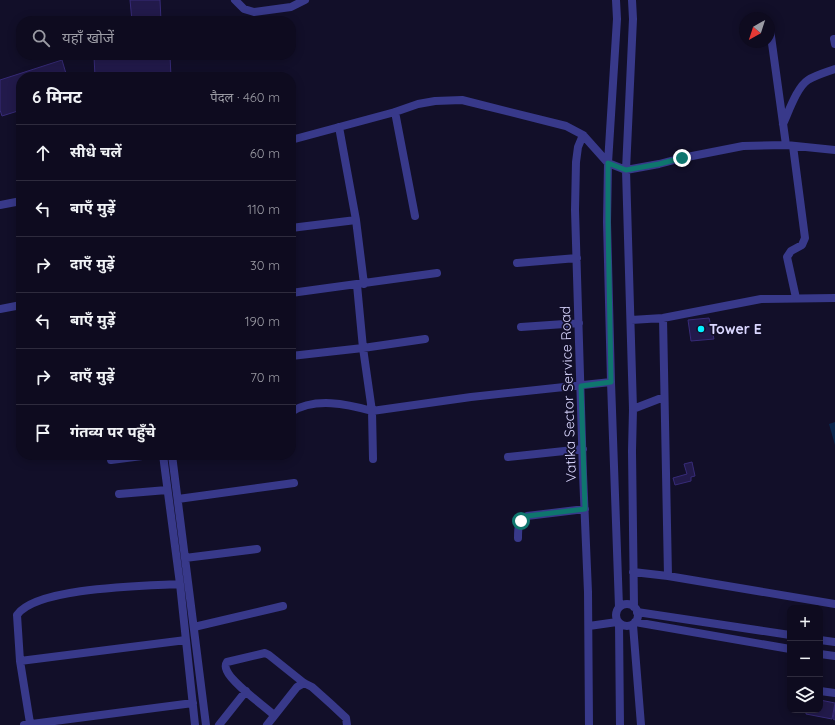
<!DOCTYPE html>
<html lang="hi">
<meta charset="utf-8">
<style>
:root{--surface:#0e0b1f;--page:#1c192c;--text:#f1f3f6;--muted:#9b9ba4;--line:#2e2b3d}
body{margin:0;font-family:Quicksand,"Noto Sans Devanagari",sans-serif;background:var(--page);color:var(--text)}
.controls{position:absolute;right:12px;bottom:12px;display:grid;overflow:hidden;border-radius:8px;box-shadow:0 2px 10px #0003}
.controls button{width:36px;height:36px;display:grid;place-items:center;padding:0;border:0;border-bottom:1px solid var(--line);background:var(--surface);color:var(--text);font:20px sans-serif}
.compass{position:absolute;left:739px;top:12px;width:36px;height:36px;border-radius:50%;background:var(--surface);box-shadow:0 2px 10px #0003;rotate:219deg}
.stop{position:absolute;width:12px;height:12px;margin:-9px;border:3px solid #0f766e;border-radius:50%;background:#fff}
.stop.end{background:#0f766e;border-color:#fff;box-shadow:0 1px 4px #0008}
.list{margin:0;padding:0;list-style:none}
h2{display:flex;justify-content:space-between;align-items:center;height:52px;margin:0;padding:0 16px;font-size:17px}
h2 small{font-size:13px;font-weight:400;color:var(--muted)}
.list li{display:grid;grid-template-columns:26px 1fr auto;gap:12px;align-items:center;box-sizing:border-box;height:56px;padding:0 16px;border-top:1px solid var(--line)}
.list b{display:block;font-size:15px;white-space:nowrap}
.list em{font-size:13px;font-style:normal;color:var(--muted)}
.icon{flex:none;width:22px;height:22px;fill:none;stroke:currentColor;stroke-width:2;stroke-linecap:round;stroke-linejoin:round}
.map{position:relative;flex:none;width:835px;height:725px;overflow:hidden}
.search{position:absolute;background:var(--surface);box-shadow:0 2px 10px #0003;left:16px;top:16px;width:280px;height:44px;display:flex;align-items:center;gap:10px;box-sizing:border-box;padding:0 14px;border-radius:16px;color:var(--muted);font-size:15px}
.panel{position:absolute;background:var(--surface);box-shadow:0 2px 10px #0003;left:16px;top:72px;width:280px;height:388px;border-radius:16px}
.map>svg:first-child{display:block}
</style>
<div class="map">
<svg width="835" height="725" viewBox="0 0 835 725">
<rect width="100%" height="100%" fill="#120f29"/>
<!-- water -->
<path fill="#0a264d" d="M835,422V445L829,424Z"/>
<!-- building -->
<path fill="#221a4b" stroke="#372b78" d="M130,0H160L161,21H132Z
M118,55H170L171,77H95L94,56Z
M62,60L67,77H21V110L2,116L0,110V80Z
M709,318L714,339L691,341L688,320Z
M692,462L695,476L691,477V481L675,485L673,478L687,474L684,464Z
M820,700L835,703L832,719L806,714V710H820Z
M835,706V720L833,719Z"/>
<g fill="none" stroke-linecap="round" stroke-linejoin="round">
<!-- street -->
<path stroke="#38398a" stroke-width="8" d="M235,0L244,9L254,12L291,7L305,0
M616,0L617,19L608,163L607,222L611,382L619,607
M632,0L633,19L626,170L633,409L632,451L634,607
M770,29L786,145
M834,39L835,44
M395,112L415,216
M783,124C789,111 797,87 808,80C816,75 827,72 835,69
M339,127L356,220L364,284
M583,135L578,147L576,162L575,210L583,474L588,592L589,725
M291,140L395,112L418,104L435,101L462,100L566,126L583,135L608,163L626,170
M793,146L805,238L802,245L791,251L787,257L796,298
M626,170L659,164L682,158L743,146L786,145L835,150
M0,205L21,201
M291,228L356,220
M517,263L577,258
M291,293L437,273
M0,309L21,305
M663,318L668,576
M631,320L663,318L761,299L835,298
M521,327L579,323
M291,356L363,348L425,339
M633,409L664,397
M291,412C315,397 347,404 372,411L363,348L357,285
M163,455L180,584L195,725
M172,455L206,725
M508,457L583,449
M373,459L372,411L471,397L611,382
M111,460L150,455
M119,494L167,490
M178,499L294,483
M518,538C518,528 518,521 527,516L585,509
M185,558L257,549
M633,572L668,576L835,604
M616 615a11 11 0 1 1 22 0a11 11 0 1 1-22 0Z
M637,612L790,635
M635,622L790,649
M619,624L620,725
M633,625L641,725
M589,626L617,622
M194,627L283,606
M820,640L835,642
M820,654L835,656
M20,661L17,615C36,587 145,586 180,584
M820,691L835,693
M274,715C263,705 232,683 227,671C225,667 225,665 227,662L265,653L269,655L304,683L312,687L331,704L346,718L347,725
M30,723L20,661L186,640
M24,725L193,703
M219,725L246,691
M267,725L297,687L304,683"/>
</g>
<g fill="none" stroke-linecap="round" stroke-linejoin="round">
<!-- route -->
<path stroke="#0f766e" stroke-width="5" d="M521,521L527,516L585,509L581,386L611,382L608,222V163L626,170L659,164L682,158"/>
</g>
<!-- markers -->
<circle fill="#03f1ff" stroke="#120f29" stroke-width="1.5" cx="701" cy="329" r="4"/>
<g text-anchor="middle" stroke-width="3.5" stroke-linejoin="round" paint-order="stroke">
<!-- poi labels -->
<g font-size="14" font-weight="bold" fill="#dad7ff" stroke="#120f29" text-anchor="start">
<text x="709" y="334">Tower E</text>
</g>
<!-- street labels -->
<g font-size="14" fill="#dad7ff" stroke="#120f29">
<text transform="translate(568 394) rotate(-92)" y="5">Vatika Sector Service Road</text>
</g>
</g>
</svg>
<div class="controls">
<button>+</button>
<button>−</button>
<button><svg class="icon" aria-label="layers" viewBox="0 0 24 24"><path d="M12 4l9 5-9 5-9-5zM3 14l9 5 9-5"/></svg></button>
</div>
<svg class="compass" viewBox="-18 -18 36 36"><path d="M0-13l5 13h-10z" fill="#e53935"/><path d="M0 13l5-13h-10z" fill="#9b9ba4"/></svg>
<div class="stop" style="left:521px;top:521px"></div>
<div class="stop end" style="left:682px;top:158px"></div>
<div class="search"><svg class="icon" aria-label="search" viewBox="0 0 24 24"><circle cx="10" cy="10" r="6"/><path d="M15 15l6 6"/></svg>यहाँ खोजें</div>
<section class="panel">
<h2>6 मिनट<small>पैदल · 460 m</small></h2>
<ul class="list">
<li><svg class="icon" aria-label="ahead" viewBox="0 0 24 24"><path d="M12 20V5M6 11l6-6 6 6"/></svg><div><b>सीधे चलें</b></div><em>60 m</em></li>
<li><svg class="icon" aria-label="left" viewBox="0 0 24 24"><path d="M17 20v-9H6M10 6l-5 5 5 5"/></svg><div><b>बाएँ मुड़ें</b></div><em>110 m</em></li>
<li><svg class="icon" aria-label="right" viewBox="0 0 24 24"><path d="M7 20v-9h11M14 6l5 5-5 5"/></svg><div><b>दाएँ मुड़ें</b></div><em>30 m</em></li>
<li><svg class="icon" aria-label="left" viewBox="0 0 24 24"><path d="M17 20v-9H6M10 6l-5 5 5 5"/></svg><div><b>बाएँ मुड़ें</b></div><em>190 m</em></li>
<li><svg class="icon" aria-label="right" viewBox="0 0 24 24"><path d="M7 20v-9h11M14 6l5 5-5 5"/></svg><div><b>दाएँ मुड़ें</b></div><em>70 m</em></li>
<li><svg class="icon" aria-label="arrive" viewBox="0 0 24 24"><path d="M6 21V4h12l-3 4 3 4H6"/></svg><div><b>गंतव्य पर पहुँचे</b></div></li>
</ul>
</section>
</div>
